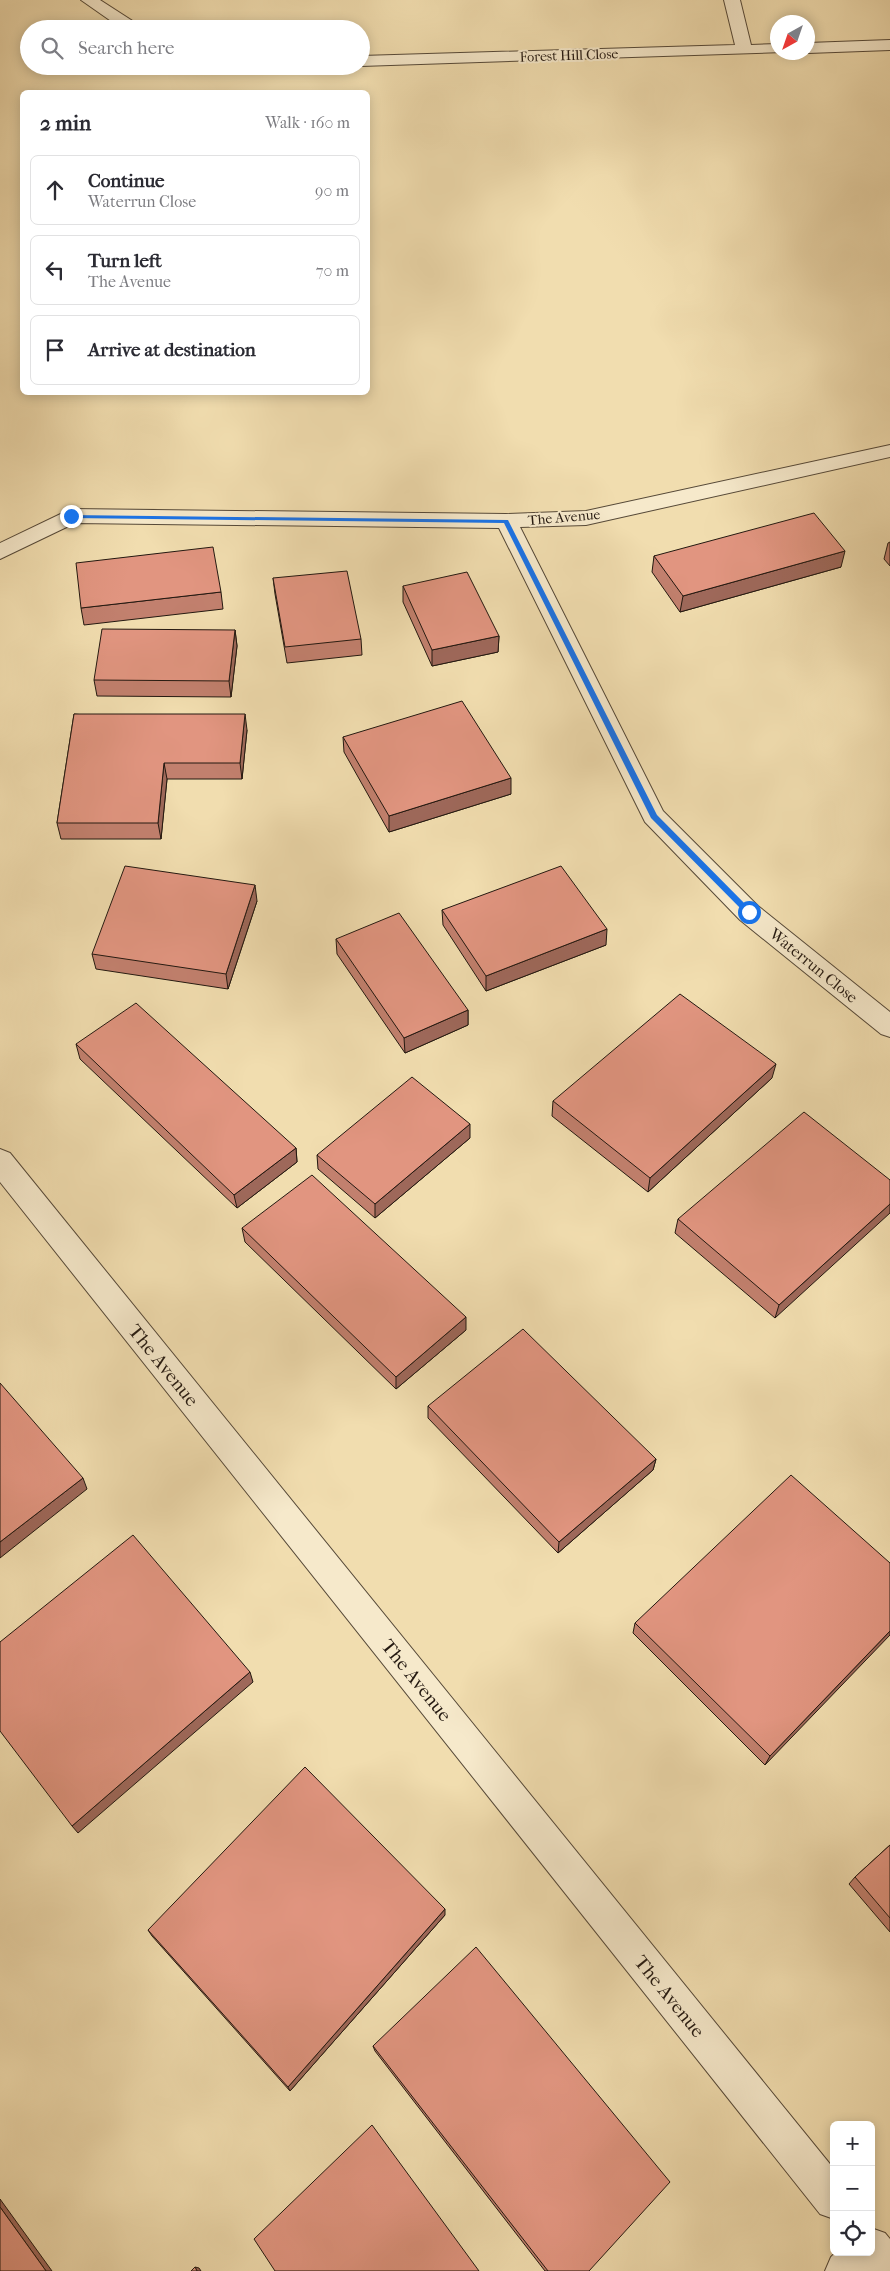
<!DOCTYPE html>
<meta charset="utf-8">
<style>
:root{--surface:#fff;--page:#f2f2f3;--text:#2b2b33;--muted:#7c7c81;--line:#e1e1e2}
body{margin:0;font-family:"IM FELL French Canon",serif;background:var(--page);color:var(--text)}
.controls{position:absolute;right:15px;bottom:15px;display:grid;overflow:hidden;border-radius:8px;box-shadow:0 2px 12px #0003}
.controls button{width:45px;height:45px;display:grid;place-items:center;padding:0;border:0;border-bottom:1px solid var(--line);background:var(--surface);color:var(--text);font:25px sans-serif}
.compass{position:absolute;left:770px;top:15px;width:45px;height:45px;border-radius:50%;background:var(--surface);box-shadow:0 2px 12px #0003;rotate:220deg}
.stop{position:absolute;width:15px;height:15px;margin:-11px;border:4px solid #1a73e8;border-radius:50%;background:#fff}
.stop.end{background:#1a73e8;border-color:#fff;box-shadow:0 1px 5px #0008}
.list{margin:0;padding:0;list-style:none}
h2{display:flex;justify-content:space-between;align-items:center;height:65px;margin:0;padding:0 20px;font-size:21px}
h2 small{font-size:16px;font-weight:400;color:var(--muted)}
.list li{display:grid;grid-template-columns:32px 1fr auto;gap:15px;align-items:center;box-sizing:border-box;height:70px;margin:0 10px 10px;padding:0 10px;border:1px solid var(--line);border-radius:8px}
.list b{display:block;font-size:19px;white-space:nowrap}
.list p{margin:0;font-size:16px;white-space:nowrap;color:var(--muted)}
.list em{font-size:16px;font-style:normal;color:var(--muted)}
.icon{flex:none;width:28px;height:28px;fill:none;stroke:currentColor;stroke-width:2;stroke-linecap:round;stroke-linejoin:round}
.map{position:relative;flex:none;width:890px;height:2271px;overflow:hidden}
.search{position:absolute;background:var(--surface);box-shadow:0 2px 12px #0003;left:20px;top:20px;width:350px;height:55px;display:flex;align-items:center;gap:12px;box-sizing:border-box;padding:0 18px;border-radius:28px;color:var(--muted);font-size:19px}
.panel{position:absolute;background:var(--surface);box-shadow:0 2px 12px #0003;left:20px;top:90px;width:350px;height:305px;border-radius:8px}
.map>svg:first-child{display:block}
</style>
<div class="map">
<svg width="890" height="2271" viewBox="0 0 890 2271">
<rect width="100%" height="100%" fill="#f1ddaf"/>
<filter id="stains"><feTurbulence type="fractalNoise" baseFrequency=".004" numOctaves="4"/><feColorMatrix values="0 0 0 0 .2 0 0 0 0 .09 0 0 0 0 .02 0 0 0 .5 -.17"/></filter>
<radialGradient id="worn" r=".72"><stop offset=".6" stop-color="#630" stop-opacity="0"/><stop offset="1" stop-color="#630" stop-opacity=".3"/></radialGradient>
<g fill="none" stroke-linecap="round" stroke-linejoin="round">
<defs>
<path id="minor" d="M81,0H100L145,29L121,28Z
M724,0H740L751,45L778,44V52H783L361,66V56L735,45Z
M890,40V50L808,53L807,52L808,43Z
M890,445V457L586,525L520,527L663,811L758,906L890,1012V1037L881,1034L740,920L645,822L499,528L75,523L0,559V543L71,509L506,514L586,511Z
M0,1149L10,1153L834,2169V2219L820,2214L0,1182Z
M871,2228L885,2233L890,2239V2271H825L831,2257L836,2252H871Z"/>
</defs>
<!-- minor casing -->
<use href="#minor" stroke="#564938" stroke-width="2"/>
<!-- minor -->
<use href="#minor" fill="#f6e9cb" fill-rule="evenodd"/>
</g>
<!-- wall -->
<path fill="#c2806e" stroke="#231810" d="M890,542V566L884,559L888,543Z
M654,556L841,567L680,612L652,572Z
M273,578L361,639L362,655L287,663L275,594Z
M403,586L499,636L498,652L432,666L403,602Z
M221,592L223,609L84,625L81,608Z
M235,630L237,646L231,697L97,696L94,680Z
M74,714L247,730L242,779H167L161,839H61L57,823Z
M343,737L511,794L389,832L344,752Z
M257,901L228,989L96,969L92,954Z
M442,910L606,945L486,991L443,925Z
M336,939L468,1010V1025L405,1053L337,954Z
M76,1044L296,1148L297,1162L237,1208L80,1059Z
M772,1078L648,1192L552,1116L553,1101Z
M470,1138L375,1218L318,1169L317,1155Z
M890,1180L775,1318L675,1233L678,1219Z
M242,1228L466,1330L396,1389L245,1242Z
M428,1406L656,1459L653,1470L558,1553L428,1418Z
M890,1563L765,1765L633,1633L635,1623Z
M890,1845V1932L849,1884L855,1877Z
M445,1915L290,2091L152,1936L148,1930Z
M373,2046L589,2271H545L375,2051Z"/>
<!-- shaded-wall -->
<path fill="#9e685a" stroke="#231810" d="M845,551L841,567L680,612L683,596Z
M235,630L237,646L231,697L229,681Z
M499,636L498,652L432,666V650Z
M245,714L247,730L242,779L240,763Z
M164,763L167,779L161,839L158,823Z
M511,778V794L389,832V816Z
M255,885L257,901L228,989L226,974Z
M607,929L606,945L486,991V976Z
M468,1010V1025L405,1053L404,1038Z
M776,1064L772,1078L648,1192L650,1178Z
M470,1124V1138L375,1218V1204Z
M296,1148L297,1162L237,1208L234,1195Z
M890,1204V1213L775,1318L779,1305Z
M466,1317V1330L396,1389V1377Z
M656,1459L653,1470L558,1553L559,1542Z
M83,1478L87,1489L0,1558V1542Z
M890,1631V1635L765,1765L770,1756Z
M250,1672L253,1682L78,1833L72,1826Z
M445,1909V1915L290,2091L288,2087Z
M0,2199L52,2271H46L0,2207Z
M195,2267L199,2268L201,2271H197Z"/>
<!-- building -->
<path fill="#e19580" stroke="#231810" d="M814,513L845,551L683,596L654,556Z
M213,547L221,592L81,608L76,563Z
M347,571L361,639L285,647L273,578Z
M467,572L499,636L432,650L403,586Z
M102,629L235,630L229,681L94,680Z
M462,701L511,778L389,816L343,737Z
M74,714H245L240,763H164L158,823H57Z
M125,866L255,885L226,974L92,954Z
M561,866L607,929L486,976L442,910Z
M399,913L468,1010L404,1038L336,939Z
M680,994L776,1064L650,1178L553,1101Z
M136,1003L296,1148L234,1195L76,1044Z
M412,1077L470,1124L375,1204L317,1155Z
M804,1112L890,1180V1204L779,1305L678,1219Z
M312,1175L466,1317L396,1377L242,1228Z
M523,1329L656,1459L559,1542L428,1406Z
M0,1383L83,1478L0,1542Z
M791,1475L890,1563V1631L770,1756L635,1623Z
M133,1535L250,1672L72,1826L0,1731V1642Z
M305,1767L445,1909L288,2087L148,1930Z
M890,1845V1918L855,1877Z
M476,1947L670,2182L589,2271H548L373,2046Z
M372,2125L479,2271H275L254,2239Z
M0,2207L46,2271H0Z
M195,2267L197,2271H191Z"/>
<!-- route -->
<path fill="#1a73e8" d="M69,515L508,520L657,815L752,911V914H746L651,818L504,523L71,518Z"/>
<g text-anchor="middle" stroke-width="4" stroke-linejoin="round" paint-order="stroke">
<!-- far-street labels -->
<g font-size="14" fill="#231810" stroke="#f6e9cb">
<text transform="translate(569 55) rotate(-2)" y="5">Forest Hill Close</text>
<text transform="translate(564 517) rotate(-5)" y="5">The Avenue</text>
</g>
<!-- street labels -->
<g font-size="16" fill="#231810" stroke="#f6e9cb">
<text transform="translate(814 965) rotate(39)" y="6">Waterrun Close</text>
</g>
<!-- near-street labels -->
<g font-size="19" fill="#231810" stroke="#f6e9cb">
<text transform="translate(164 1365) rotate(51)" y="7">The Avenue</text>
<text transform="translate(417 1680) rotate(51)" y="7">The Avenue</text>
<text transform="translate(670 1996) rotate(51)" y="7">The Avenue</text>
</g>
</g>
<rect width="100%" height="100%" filter="url(#stains)"/>
<rect width="100%" height="100%" fill="url(#worn)"/>
</svg>
<div class="controls">
<button>+</button>
<button>−</button>
<button><svg class="icon" aria-label="locate" viewBox="0 0 24 24"><circle cx="12" cy="12" r="6"/><path d="M12 2v4M12 18v4M2 12h4M18 12h4"/></svg></button>
</div>
<svg class="compass" viewBox="-18 -18 36 36"><path d="M0-13l5 13h-10z" fill="#e53935"/><path d="M0 13l5-13h-10z" fill="#7c7c81"/></svg>
<div class="stop" style="left:749px;top:912px"></div>
<div class="stop end" style="left:71px;top:516px"></div>
<div class="search"><svg class="icon" aria-label="search" viewBox="0 0 24 24"><circle cx="10" cy="10" r="6"/><path d="M15 15l6 6"/></svg>Search here</div>
<section class="panel">
<h2>2 min<small>Walk · 160 m</small></h2>
<ul class="list">
<li><svg class="icon" aria-label="ahead" viewBox="0 0 24 24"><path d="M12 20V5M6 11l6-6 6 6"/></svg><div><b>Continue</b><p>Waterrun Close</p></div><em>90 m</em></li>
<li><svg class="icon" aria-label="left" viewBox="0 0 24 24"><path d="M17 20v-9H6M10 6l-5 5 5 5"/></svg><div><b>Turn left</b><p>The Avenue</p></div><em>70 m</em></li>
<li><svg class="icon" aria-label="arrive" viewBox="0 0 24 24"><path d="M6 21V4h12l-3 4 3 4H6"/></svg><div><b>Arrive at destination</b></div></li>
</ul>
</section>
</div>
